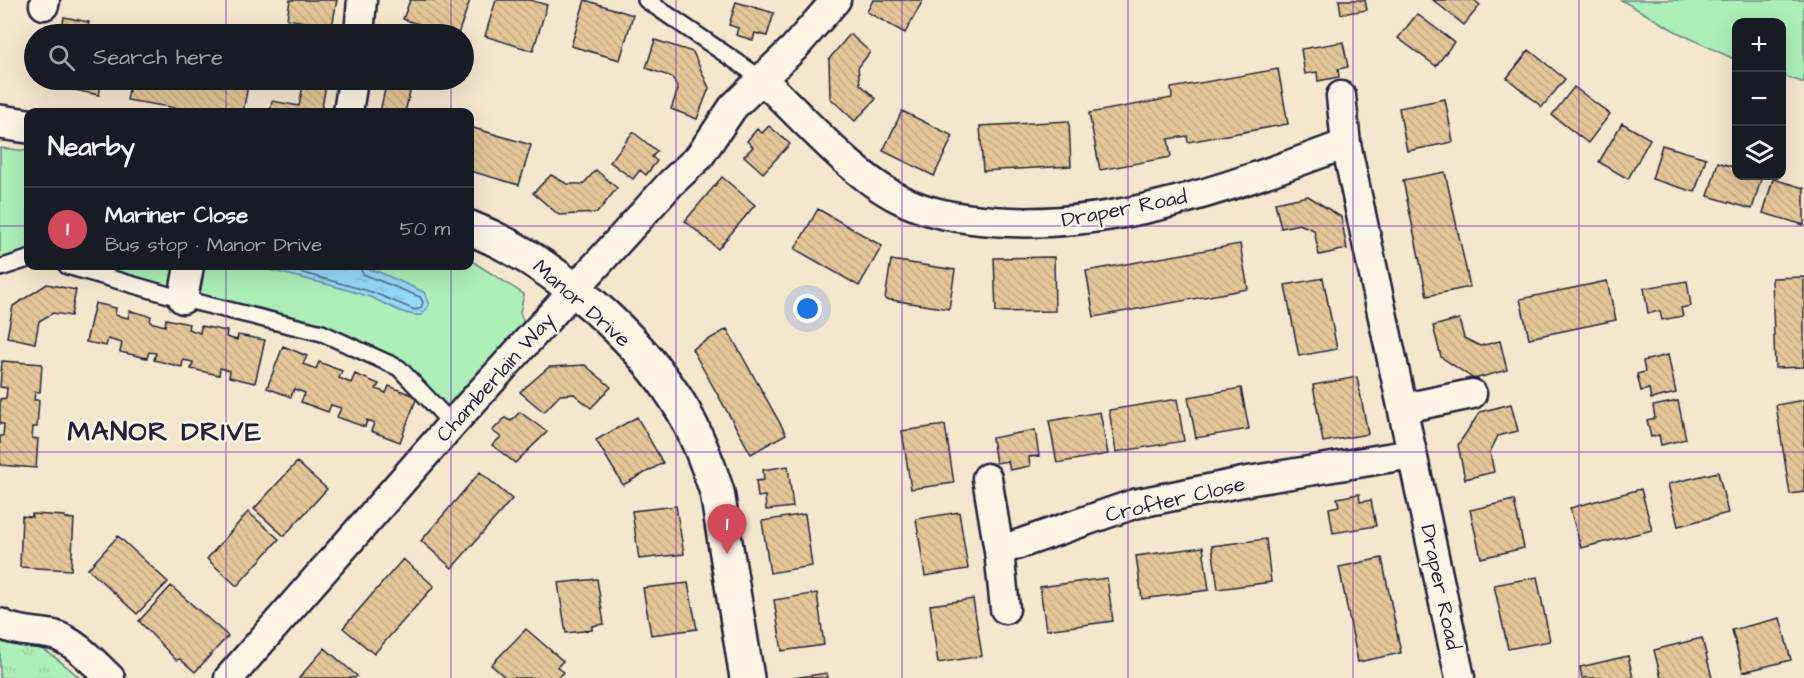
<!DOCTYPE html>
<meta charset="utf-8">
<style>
:root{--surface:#171b24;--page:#20242c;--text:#f1f3f6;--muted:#9ea1a6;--line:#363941;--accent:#d1495b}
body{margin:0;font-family:"Architects Daughter",sans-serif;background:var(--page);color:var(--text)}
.controls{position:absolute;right:18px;top:18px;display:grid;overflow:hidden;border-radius:12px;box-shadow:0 6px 24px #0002}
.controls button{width:54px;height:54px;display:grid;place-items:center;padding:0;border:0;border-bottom:2px solid var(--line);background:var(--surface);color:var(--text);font:30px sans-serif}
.you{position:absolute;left:808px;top:309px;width:21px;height:21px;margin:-15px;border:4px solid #fff;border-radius:50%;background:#1a73e8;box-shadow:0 0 0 9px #1a73e833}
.badge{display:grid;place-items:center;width:39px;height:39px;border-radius:50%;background:var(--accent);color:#fff;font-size:20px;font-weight:700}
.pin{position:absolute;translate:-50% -50px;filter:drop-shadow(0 2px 3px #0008)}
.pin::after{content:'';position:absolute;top:32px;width:21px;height:18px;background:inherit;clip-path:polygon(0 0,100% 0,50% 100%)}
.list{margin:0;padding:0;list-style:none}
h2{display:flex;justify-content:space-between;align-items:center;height:78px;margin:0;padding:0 24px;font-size:26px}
h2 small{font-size:20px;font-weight:400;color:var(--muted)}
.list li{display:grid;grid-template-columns:39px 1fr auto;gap:18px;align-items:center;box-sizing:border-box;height:84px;padding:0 24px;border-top:2px solid var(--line)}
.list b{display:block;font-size:22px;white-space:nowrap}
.list p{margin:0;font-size:20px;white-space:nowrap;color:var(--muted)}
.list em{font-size:20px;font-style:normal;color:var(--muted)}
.icon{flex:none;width:33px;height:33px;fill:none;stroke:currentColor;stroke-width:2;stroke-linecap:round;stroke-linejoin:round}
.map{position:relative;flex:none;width:1804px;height:678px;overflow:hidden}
.search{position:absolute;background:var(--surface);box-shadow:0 6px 24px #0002;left:24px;top:24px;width:450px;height:66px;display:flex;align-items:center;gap:15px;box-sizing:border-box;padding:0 21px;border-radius:33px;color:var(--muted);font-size:22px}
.panel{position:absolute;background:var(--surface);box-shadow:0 6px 24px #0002;left:24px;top:108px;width:450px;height:162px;border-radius:12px}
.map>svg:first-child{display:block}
</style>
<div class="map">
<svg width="1804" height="678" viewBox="0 0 1804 678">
<defs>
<pattern id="park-tufts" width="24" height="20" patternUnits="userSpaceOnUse" patternTransform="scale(1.5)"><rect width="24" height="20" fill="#acefb9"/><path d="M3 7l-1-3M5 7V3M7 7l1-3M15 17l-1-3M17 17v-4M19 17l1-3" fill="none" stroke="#94cda0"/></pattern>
<pattern id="water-ripples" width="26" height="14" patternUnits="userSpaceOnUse" patternTransform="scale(1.5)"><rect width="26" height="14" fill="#96d9f8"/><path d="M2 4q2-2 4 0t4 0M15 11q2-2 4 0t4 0" fill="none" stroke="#81bad6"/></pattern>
<pattern id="building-back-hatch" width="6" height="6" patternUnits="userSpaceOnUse" patternTransform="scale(1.5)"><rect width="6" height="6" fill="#e4c798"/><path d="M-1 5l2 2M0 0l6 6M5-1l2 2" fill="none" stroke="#c3ab84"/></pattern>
</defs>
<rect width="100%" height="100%" fill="#f5e7ce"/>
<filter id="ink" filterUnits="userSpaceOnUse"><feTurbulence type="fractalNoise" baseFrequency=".0167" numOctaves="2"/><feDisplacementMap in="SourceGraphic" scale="12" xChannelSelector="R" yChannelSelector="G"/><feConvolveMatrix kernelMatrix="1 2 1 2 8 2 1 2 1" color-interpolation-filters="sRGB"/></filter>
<g filter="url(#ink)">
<!-- grass -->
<path fill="#acefb9" stroke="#67887a" stroke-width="1.5" d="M1621,0H1804V83L1782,75V22H1736V60L1677,32Z
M0,148L28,151V254L0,263Z
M470,260L524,294L520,313L528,334L451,415L403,364L321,326L89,266H470Z"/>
<!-- park -->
<path fill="url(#park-tufts)" stroke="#67887a" stroke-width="1.5" d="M0,641C39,642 52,653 80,678H0Z"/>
<!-- water -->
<path fill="url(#water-ripples)" stroke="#6890ac" stroke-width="1.5" d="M251,266H356L379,272L424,292L429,305L422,315C405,317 386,303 370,297C331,284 291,275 251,266Z"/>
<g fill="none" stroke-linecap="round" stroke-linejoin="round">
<!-- shore -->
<path stroke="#506b87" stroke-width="1.5" d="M278,266L372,292L415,310L421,308L423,302L420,297L363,274L359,266"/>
</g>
<!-- building -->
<path fill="url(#building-back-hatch)" stroke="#22223b" stroke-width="1.5" d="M290,0H337L332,27L287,19Z
M410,0H470L458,34L442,29L440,34H434L417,29L418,24L403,19Z
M496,0H530L547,5L533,51L485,36Z
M585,0L633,15L620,60L571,46Z
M873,0H923L905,33L867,12Z
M1339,0H1365L1367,10L1341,14Z
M1433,0H1474L1480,5L1464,25Z
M736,2L774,13L767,36L755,33L753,40L736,35L738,28L729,25Z
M1417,14L1454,42L1436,66L1398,38Z
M64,17L89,22L86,34H61Z
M850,34L870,52L858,68L860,84L876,99L855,121L830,98L829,59Z
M655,40L693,52L709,88L697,119L671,109L678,89L672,77L646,68Z
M1343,42L1348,67L1338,69L1339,77L1318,81L1317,72L1305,74L1301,49Z
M1529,50L1565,79L1542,107L1507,78Z
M1278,69L1288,124L1188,142L1187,136L1168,139L1171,157L1100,170L1089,113L1172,98L1171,88Z
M52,80H102L99,95L51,85Z
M131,80H249L243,112H199L127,100Z
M304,80H327L321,112H270L272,101L299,106Z
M387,80L412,84L405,112H380Z
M1574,87L1610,114L1588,143L1552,115Z
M1445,99L1453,142L1407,151L1399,108Z
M902,111L953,136L934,176L883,151Z
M1069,121L1071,166L983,171L980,126Z
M1622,123L1650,139L1628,179L1599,162Z
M769,126L790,144L763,173L744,156L753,147L747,141L757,129L762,133Z
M470,127L531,145L519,185L470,171Z
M633,132L657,151L652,157L657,161L646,175L640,170L633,179L610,162Z
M1662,145L1706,158L1695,192L1652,179Z
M1718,162L1736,168V176H1762L1752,209L1708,196Z
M596,170L617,188L597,213L559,215L533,193L551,175L567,184H583Z
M1445,172L1470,287L1427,296L1403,180Z
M722,177L755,205L718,249L685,221Z
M1773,179L1804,188V225L1763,213Z
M1308,196L1341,217L1347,249L1319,255L1314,230L1299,224L1281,228L1275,203Z
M818,209L882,246L859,286L795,249Z
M1240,244L1248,289L1094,317L1086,271Z
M1054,257L1055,311L996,312L994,258Z
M891,260L955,270L949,309L885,299Z
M1804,277V367L1775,368L1772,278Z
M1323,278L1337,349L1299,356L1285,285Z
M1607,281L1616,320L1529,338L1520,299Z
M1687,281L1691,306L1681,308L1683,316L1662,320L1660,311L1648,313L1644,288Z
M47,284L76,290L71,316L53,313L39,321L35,343L7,337L13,306Z
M95,303L116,308L115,315L128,318L130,311L151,316L150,322L165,326L166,319L189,324L188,329L200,333L201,326L227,331L226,337L237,340L238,335L265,340L255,383L229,377L230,371L220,368L219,375L191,369L193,362L183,360L182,367L154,360L156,353L149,352L147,358L120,352L122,343L108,339L106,346L86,342Z
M1459,319L1464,338L1480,346L1500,341L1507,370L1474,379L1441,357L1433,326Z
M727,329L786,434L751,454L692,349Z
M283,346L307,356L303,364L316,369L319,362L342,371L339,378L351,383L355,374L379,384L376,389L386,393L389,386L417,397L400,442L371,431L374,423L367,420L365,427L337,417L341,408L331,405L328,412L301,402L305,393L294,389L291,397L267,388Z
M1668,355L1676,393L1651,399L1649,389L1641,391L1637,374L1645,372L1643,361Z
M2,361L42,364L40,392H35L34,400H39L37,427H33L32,438L38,439L36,468L0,465V436H3L4,424H0V399L6,398L7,388L0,387Z
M585,365L611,387L591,408L574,394L560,395L544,412L520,392L549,367Z
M1357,377L1368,434L1323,442L1313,385Z
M1241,388L1249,429L1196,438L1188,397Z
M1177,399L1184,441L1116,452L1109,410Z
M1804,400V492L1790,494L1776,405Z
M1678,401L1686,439L1661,445L1659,435L1651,437L1647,420L1655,418L1653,406Z
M1511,404L1518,431L1498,436L1490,452L1494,472L1465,479L1458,445L1480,412Z
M520,412L547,432L515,463L492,445L501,437L492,431L505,418L511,421Z
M1100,412L1108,454L1057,463L1049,421Z
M637,417L663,463L623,485L596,440Z
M945,425L954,483L911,489L902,431Z
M1035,430L1039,456L1029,457L1030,466L1010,470L1008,461L996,463L992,438Z
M297,462L327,489L284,536L254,509Z
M788,466L793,507L766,510L765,496L758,497L756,481L764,480L763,470Z
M480,472L512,499L452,568L421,541Z
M1718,472L1728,513L1678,526L1668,484Z
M1641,489L1652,530L1581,548L1570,508Z
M1359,494L1360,502L1371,500L1376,526L1333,533L1329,508L1339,506L1337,498Z
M1514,500L1524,548L1481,558L1470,510Z
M676,506L684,554L639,559L632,511Z
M248,512L279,539L237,586L207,559Z
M959,512L968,569L925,576L916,519Z
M32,514L65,516V518L74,519L71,570L20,567L22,516L32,517Z
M805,514L812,566L770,573L762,521Z
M118,536L168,582L137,614L88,569Z
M1266,539L1271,582L1218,589L1212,546Z
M1203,547L1209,590L1142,599L1136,556Z
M1382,558L1401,653L1358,662L1339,567Z
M403,559L434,586L374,654L343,628Z
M1537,577L1550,641L1508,649L1494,585Z
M1107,578L1113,621L1046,630L1040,587Z
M597,579L604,624L592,626V630L566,633L558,583Z
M688,583L697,629L651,635L643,588Z
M171,586L228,636L195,672L180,659L176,660L139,621Z
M817,593L824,645L782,651L774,600Z
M973,599L982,656L938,663L930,605Z
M1780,618L1791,660L1743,672L1732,630Z
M526,629L563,661L557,667L564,672L558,678H506L491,665Z
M1702,638L1712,678H1661L1654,650Z
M325,648L357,676L355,678H299Z
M1628,656L1633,678H1582L1580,667Z
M827,673L828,678H793Z"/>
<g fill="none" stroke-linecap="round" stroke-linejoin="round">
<defs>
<path id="lane" d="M646,0L762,79
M67,266L183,299L322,333L399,368L452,424
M0,268L28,259"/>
<path id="street" d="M44,5L45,0
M359,34L362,0
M762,79C800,115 852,175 898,198C924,212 952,217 981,220C1107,234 1230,187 1346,144
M1341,96L1346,144L1460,678
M348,112L353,80
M183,299L189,266
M1404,408L1472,394
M987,478L999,551
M1005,609L999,551L1134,504L1248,481L1412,454
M0,623C14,633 37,631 54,635C76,642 94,663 110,678
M229,678L452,424L671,183L699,157L733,107L794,48L836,0"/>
<path id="secondary" d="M0,122L28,126
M470,228C551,260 640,336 684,412C698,438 708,464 717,492L747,678"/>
</defs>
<!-- lane casing -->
<use href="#lane" stroke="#22223b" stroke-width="20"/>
<!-- street casing -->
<use href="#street" stroke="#22223b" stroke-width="33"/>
<!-- secondary casing -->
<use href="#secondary" stroke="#22223b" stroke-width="38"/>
<!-- lane -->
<use href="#lane" stroke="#fcf5e5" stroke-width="15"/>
<!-- street -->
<use href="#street" stroke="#fcf5e5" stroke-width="28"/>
<!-- secondary -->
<use href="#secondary" stroke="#fcf5e5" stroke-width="33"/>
</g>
</g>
<!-- grid -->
<path fill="none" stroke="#7b2cbf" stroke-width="1.5" stroke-opacity="0.55" d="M226,0V34M451,0V34M676,0V678M902,0V678M1128,0V678M1353,0V678M1579,0V678M226,80V112M451,80V112M0,226H28M470,226H1804M226,266V678M451,266V678M0,452H1804"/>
<g text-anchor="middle" stroke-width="5" stroke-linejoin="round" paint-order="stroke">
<!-- street labels -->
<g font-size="21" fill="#22223b" stroke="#fcf5e5">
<text transform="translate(1124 208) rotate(-11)" y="7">Draper Road</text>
<text transform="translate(582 303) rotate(41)" y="7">Manor Drive</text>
<text transform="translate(495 377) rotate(-48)" y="7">Chamberlain Way</text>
<text transform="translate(1175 499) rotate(-13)" y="7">Crofter Close</text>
<text transform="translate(1441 587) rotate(78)" y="7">Draper Road</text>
</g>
<!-- district labels -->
<g font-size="27" font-weight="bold" letter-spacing="1.5" fill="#22223b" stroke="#fcf5e5">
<text x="165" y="440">MANOR DRIVE</text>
</g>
</g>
</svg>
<div class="controls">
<button>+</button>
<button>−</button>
<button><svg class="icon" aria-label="layers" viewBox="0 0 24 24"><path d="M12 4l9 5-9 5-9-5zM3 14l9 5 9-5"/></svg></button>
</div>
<div class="you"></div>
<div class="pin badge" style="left:727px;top:554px">1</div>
<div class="search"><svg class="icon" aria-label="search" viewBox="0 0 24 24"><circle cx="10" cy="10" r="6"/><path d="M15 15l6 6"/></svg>Search here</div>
<section class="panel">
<h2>Nearby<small></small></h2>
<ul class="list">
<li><span class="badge">1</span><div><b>Mariner Close</b><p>Bus stop · Manor Drive</p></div><em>50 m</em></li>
</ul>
</section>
</div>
